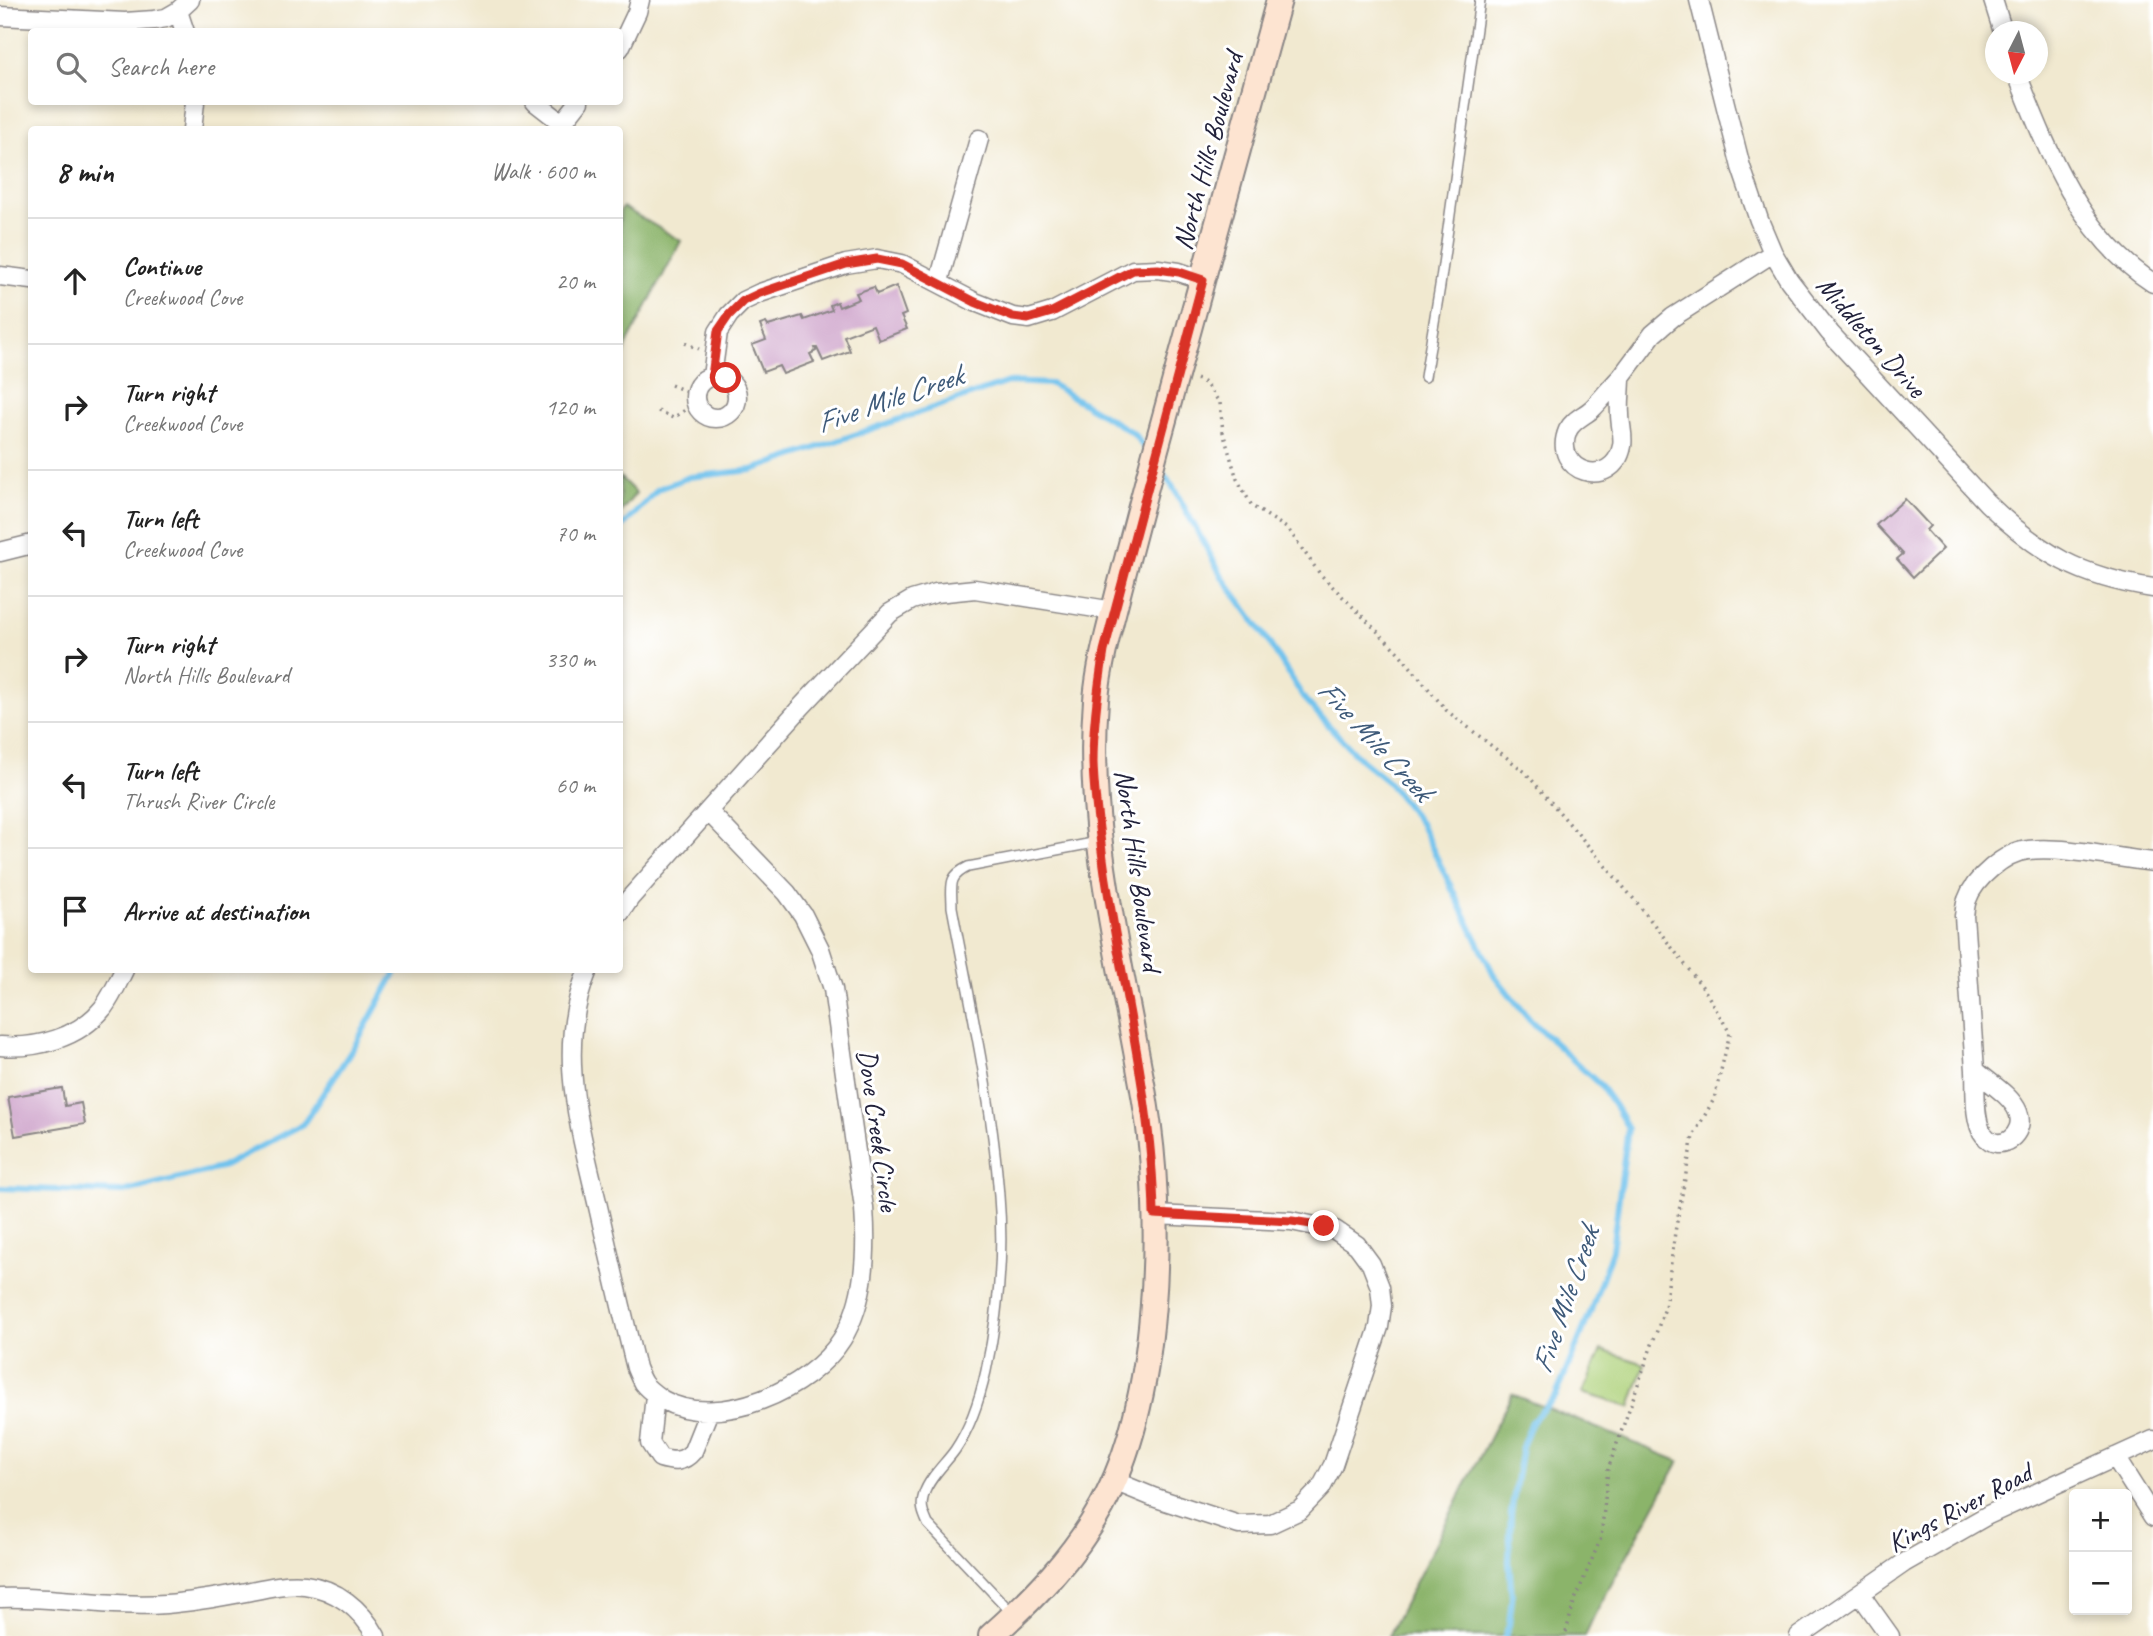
<!DOCTYPE html>
<meta charset="utf-8">
<style>
:root{--surface:#fff;--page:#f6f6f6;--text:#222;--muted:#767676;--line:#e0e0e0}
body{margin:0;font-family:Caveat,sans-serif;background:var(--page);color:var(--text)}
.controls{position:absolute;right:21px;bottom:21px;display:grid;overflow:hidden;border-radius:7px;box-shadow:0 4px 10px #0003}
.controls button{width:63px;height:63px;display:grid;place-items:center;padding:0;border:0;border-bottom:2px solid var(--line);background:var(--surface);color:var(--text);font:35px sans-serif}
.compass{position:absolute;left:1985px;top:21px;width:63px;height:63px;border-radius:50%;background:var(--surface);box-shadow:0 4px 10px #0003;rotate:186deg}
.stop{position:absolute;width:21px;height:21px;margin:-16px;border:5px solid #d93025;border-radius:50%;background:#fff}
.stop.end{background:#d93025;border-color:#fff;box-shadow:0 2px 7px #0008}
.list{margin:0;padding:0;list-style:none}
h2{display:flex;justify-content:space-between;align-items:center;height:91px;margin:0;padding:0 28px;font-size:30px}
h2 small{font-size:23px;font-weight:400;color:var(--muted)}
.list li{display:grid;grid-template-columns:46px 1fr auto;gap:21px;align-items:center;box-sizing:border-box;height:126px;padding:0 28px;border-top:2px solid var(--line)}
.list b{display:block;font-size:26px;white-space:nowrap}
.list p{margin:0;font-size:23px;white-space:nowrap;color:var(--muted)}
.list em{font-size:23px;font-style:normal;color:var(--muted)}
.icon{flex:none;width:38px;height:38px;fill:none;stroke:currentColor;stroke-width:2;stroke-linecap:round;stroke-linejoin:round}
.map{position:relative;flex:none;width:2153px;height:1636px;overflow:hidden}
.search{position:absolute;background:var(--surface);box-shadow:0 4px 10px #0003;left:28px;top:28px;width:595px;height:77px;display:flex;align-items:center;gap:18px;box-sizing:border-box;padding:0 24px;border-radius:7px;color:var(--muted);font-size:26px}
.panel{position:absolute;background:var(--surface);box-shadow:0 4px 10px #0003;left:28px;top:126px;width:595px;height:847px;border-radius:7px}
.map>svg:first-child{display:block}
</style>
<div class="map">
<svg width="2153" height="1636" viewBox="0 0 2153 1636">
<rect width="100%" height="100%" fill="#fff"/>
<filter id="ink" filterUnits="userSpaceOnUse"><feTurbulence type="fractalNoise" baseFrequency=".0143" numOctaves="2"/><feDisplacementMap in="SourceGraphic" scale="14" xChannelSelector="R" yChannelSelector="G"/><feConvolveMatrix kernelMatrix="1 2 1 2 8 2 1 2 1" color-interpolation-filters="sRGB"/></filter>
<filter id="wash" filterUnits="userSpaceOnUse"><feTurbulence type="fractalNoise" baseFrequency=".00686" numOctaves="4" result="noise"/><feDisplacementMap in="SourceGraphic" scale="28" xChannelSelector="R" yChannelSelector="G"/><feGaussianBlur stdDeviation="1.57" result="paint"/><feColorMatrix in="noise" values="0 0 0 0 0 0 0 0 0 0 0 0 0 0 0 0 0 1.4 0 .05"/><feComposite in="paint" operator="in"/></filter>
<g filter="url(#wash)">
<rect width="100%" height="100%" fill="#f1e9d0"/>
<!-- green -->
<path fill="#afd27b" stroke="#687a5b" stroke-width="2" d="M1601,1350L1645,1364L1630,1407L1583,1393Z"/>
<!-- forest -->
<path fill="#8bb46b" stroke="#566b53" stroke-width="2" d="M623,207L681,241L627,344L620,369V211Z
M620,477L636,493L620,513Z
M1512,1394L1679,1461L1594,1616L1585,1636H1388Z"/>
<g fill="none" stroke-linecap="round" stroke-linejoin="round">
<!-- stream -->
<path stroke="#71c2ed" stroke-width="6" d="M1158,467L1173,487L1223,578L1261,630L1305,700L1361,760L1388,782L1420,823L1494,975L1531,1021L1600,1085L1615,1106L1628,1128L1612,1250L1590,1313L1556,1396L1532,1421L1522,1447L1511,1513L1509,1562L1512,1598L1509,1625L1505,1636
M620,529L658,489L689,477L752,470L1008,382L1051,384L1133,433L1148,453
M0,1188L122,1192L220,1168L303,1124L354,1047L397,970"/>
</g>
<g id="blocks">
<!-- building -->
<path fill="#cb9ec7" d="M896,286L906,314L901,316L907,329L879,340L873,325L844,336L850,351L823,361L817,348H815L816,351L810,354L814,362L783,374L779,366L763,372L752,345L766,340L760,325L766,323L768,326L802,316L804,320L832,310L830,305L837,302L839,307L859,299L856,293L874,287L877,294Z
M1905,499L1930,526L1926,530L1943,549L1913,577L1897,559L1903,554L1876,525Z
M62,1088L65,1106L81,1103L85,1124L15,1136L8,1097Z"/>
</g>
</g>
<g filter="url(#ink)">
<use href="#blocks" fill-opacity="0" stroke="#8a8686" stroke-width="2"/>
<g fill="none" stroke-linecap="round" stroke-linejoin="round">
<defs>
<path id="lane" d="M1425,377L1440,286L1480,0
M1013,1614L928,1524C923,1513 920,1506 924,1494C929,1478 945,1464 955,1450C970,1428 980,1398 986,1371C998,1315 1004,1254 999,1196C992,1099 970,1003 952,907C952,886 947,877 968,867L1098,842"/>
<path id="street" d="M1699,0L1741,167L1759,220L1773,253L1789,280L1830,333L1987,503C2040,554 2080,577 2153,588
M1993,0L2003,32
M178,11L185,32
M0,16L125,22L154,20L166,18L178,11L190,0
M620,48L637,12L640,0
M2017,74C2047,150 2080,236 2153,283
M535,102L562,123
M192,130L195,102
M557,130L579,102
M0,276L32,280
M939,281L979,139
M712,376L718,332L729,315L743,301L760,293L846,264L877,259L902,264L975,302L1013,317L1029,319L1052,312L1133,270L1158,269L1179,272L1203,280
M695 397a21 21 0 1 1 42 0a21 21 0 1 1-42 0Z
M1621,377C1621,389 1619,402 1620,414C1620,425 1624,436 1622,446C1613,492 1550,472 1568,430C1573,420 1584,416 1592,409C1602,399 1611,387 1621,377Z
M1621,377L1653,334L1673,317L1773,253
M0,552L32,544
M620,913L630,898L802,706L890,613L912,600L936,593L975,589L1114,611
M588,970C554,1050 581,1131 599,1211C611,1264 623,1316 636,1368C638,1373 640,1378 643,1383C648,1390 656,1395 663,1400C718,1431 811,1389 842,1339C866,1300 867,1251 864,1208L833,989L820,949L803,915L787,893L708,811
M0,1046C37,1049 79,1038 103,1008C112,996 118,982 124,970
M1975,1070L1964,916C1965,911 1965,905 1967,900C1974,879 2005,852 2028,850C2063,846 2116,858 2153,862
M1975,1070C1988,1082 2011,1095 2018,1112C2027,1134 1999,1155 1984,1135C1973,1122 1976,1087 1975,1070Z
M655,1395L650,1443L660,1458C673,1462 683,1463 693,1451L709,1411
M2115,1457L2153,1517
M1114,1481L1153,1497L1239,1525L1270,1524L1300,1510L1321,1488L1333,1465L1379,1327L1382,1306L1380,1287L1371,1264L1357,1245L1335,1230L1291,1221L1154,1215
M1860,1594L1890,1636
M0,1598C56,1596 110,1608 166,1604C193,1602 220,1597 246,1592C265,1588 285,1583 305,1585C337,1589 361,1609 376,1636
M1799,1636L1904,1563L1988,1515L2153,1440"/>
<path id="secondary" d="M991,1636C1034,1598 1074,1557 1102,1506C1160,1400 1165,1218 1145,1101C1123,969 1085,835 1096,700C1099,663 1110,626 1119,590C1131,543 1144,496 1156,449C1197,299 1238,150 1279,0"/>
</defs>
<!-- lane casing -->
<use href="#lane" stroke="#8a8686" stroke-width="12"/>
<!-- street casing -->
<use href="#street" stroke="#8a8686" stroke-width="21"/>
<!-- secondary casing -->
<use href="#secondary" stroke="#8a8686" stroke-width="28"/>
<!-- path -->
<path stroke="#8a8686" stroke-width="3.5" stroke-dasharray="2 5" stroke-linecap="butt" d="M685,343L699,349
M1196,379L1205,383L1220,403L1223,432L1237,479L1252,506L1288,529L1320,574L1399,653L1446,710L1525,772L1638,904L1704,989L1730,1033L1714,1099L1693,1136L1675,1232L1665,1308L1608,1469L1601,1538L1574,1602L1565,1636
M671,385L695,395
M658,411L673,418L696,403"/>
<!-- lane -->
<use href="#lane" stroke="#fff" stroke-width="9"/>
<!-- street -->
<use href="#street" stroke="#fff" stroke-width="18"/>
<!-- secondary -->
<use href="#secondary" stroke="#fde4d1" stroke-width="24"/>
</g>
</g>
<g fill="none" stroke-linecap="round" stroke-linejoin="round" filter="url(#ink)">
<!-- route -->
<path stroke="#d93025" stroke-width="9" d="M726,378L712,376L718,331L729,315L743,301L760,293L846,264L877,259L902,264L975,302L1013,317L1028,319L1052,312L1133,270L1158,269L1179,272L1203,280L1104,651C1098,688 1093,724 1093,762C1094,799 1100,836 1105,873C1122,987 1152,1099 1154,1214L1292,1221L1324,1226"/>
</g>
<g text-anchor="middle" stroke-width="6" stroke-linejoin="round" paint-order="stroke">
<!-- street labels -->
<g font-size="28" fill="#22223b" stroke="#fff">
<text transform="translate(1207 151) rotate(-75)" y="10">North Hills Boulevard</text>
<text transform="translate(1872 336) rotate(49)" y="10">Middleton Drive</text>
<text transform="translate(1139 870) rotate(82)" y="10">North Hills Boulevard</text>
<text transform="translate(879 1130) rotate(82)" y="10">Dove Creek Circle</text>
<text transform="translate(1959 1507) rotate(-28)" y="10">Kings River Road</text>
</g>
<!-- water labels -->
<g font-size="30" font-style="italic" fill="#3e5a79" stroke="#fff">
<text transform="translate(889 399) rotate(-19)" y="10">Five Mile Creek</text>
<text transform="translate(1375 740) rotate(47)" y="10">Five Mile Creek</text>
<text transform="translate(1565 1300) rotate(-71)" y="10">Five Mile Creek</text>
</g>
</g>
</svg>
<div class="controls">
<button>+</button>
<button>−</button>
</div>
<svg class="compass" viewBox="-18 -18 36 36"><path d="M0-13l5 13h-10z" fill="#e53935"/><path d="M0 13l5-13h-10z" fill="#767676"/></svg>
<div class="stop" style="left:726px;top:378px"></div>
<div class="stop end" style="left:1324px;top:1226px"></div>
<div class="search"><svg class="icon" aria-label="search" viewBox="0 0 24 24"><circle cx="10" cy="10" r="6"/><path d="M15 15l6 6"/></svg>Search here</div>
<section class="panel">
<h2>8 min<small>Walk · 600 m</small></h2>
<ul class="list">
<li><svg class="icon" aria-label="ahead" viewBox="0 0 24 24"><path d="M12 20V5M6 11l6-6 6 6"/></svg><div><b>Continue</b><p>Creekwood Cove</p></div><em>20 m</em></li>
<li><svg class="icon" aria-label="right" viewBox="0 0 24 24"><path d="M7 20v-9h11M14 6l5 5-5 5"/></svg><div><b>Turn right</b><p>Creekwood Cove</p></div><em>120 m</em></li>
<li><svg class="icon" aria-label="left" viewBox="0 0 24 24"><path d="M17 20v-9H6M10 6l-5 5 5 5"/></svg><div><b>Turn left</b><p>Creekwood Cove</p></div><em>70 m</em></li>
<li><svg class="icon" aria-label="right" viewBox="0 0 24 24"><path d="M7 20v-9h11M14 6l5 5-5 5"/></svg><div><b>Turn right</b><p>North Hills Boulevard</p></div><em>330 m</em></li>
<li><svg class="icon" aria-label="left" viewBox="0 0 24 24"><path d="M17 20v-9H6M10 6l-5 5 5 5"/></svg><div><b>Turn left</b><p>Thrush River Circle</p></div><em>60 m</em></li>
<li><svg class="icon" aria-label="arrive" viewBox="0 0 24 24"><path d="M6 21V4h12l-3 4 3 4H6"/></svg><div><b>Arrive at destination</b></div></li>
</ul>
</section>
</div>
